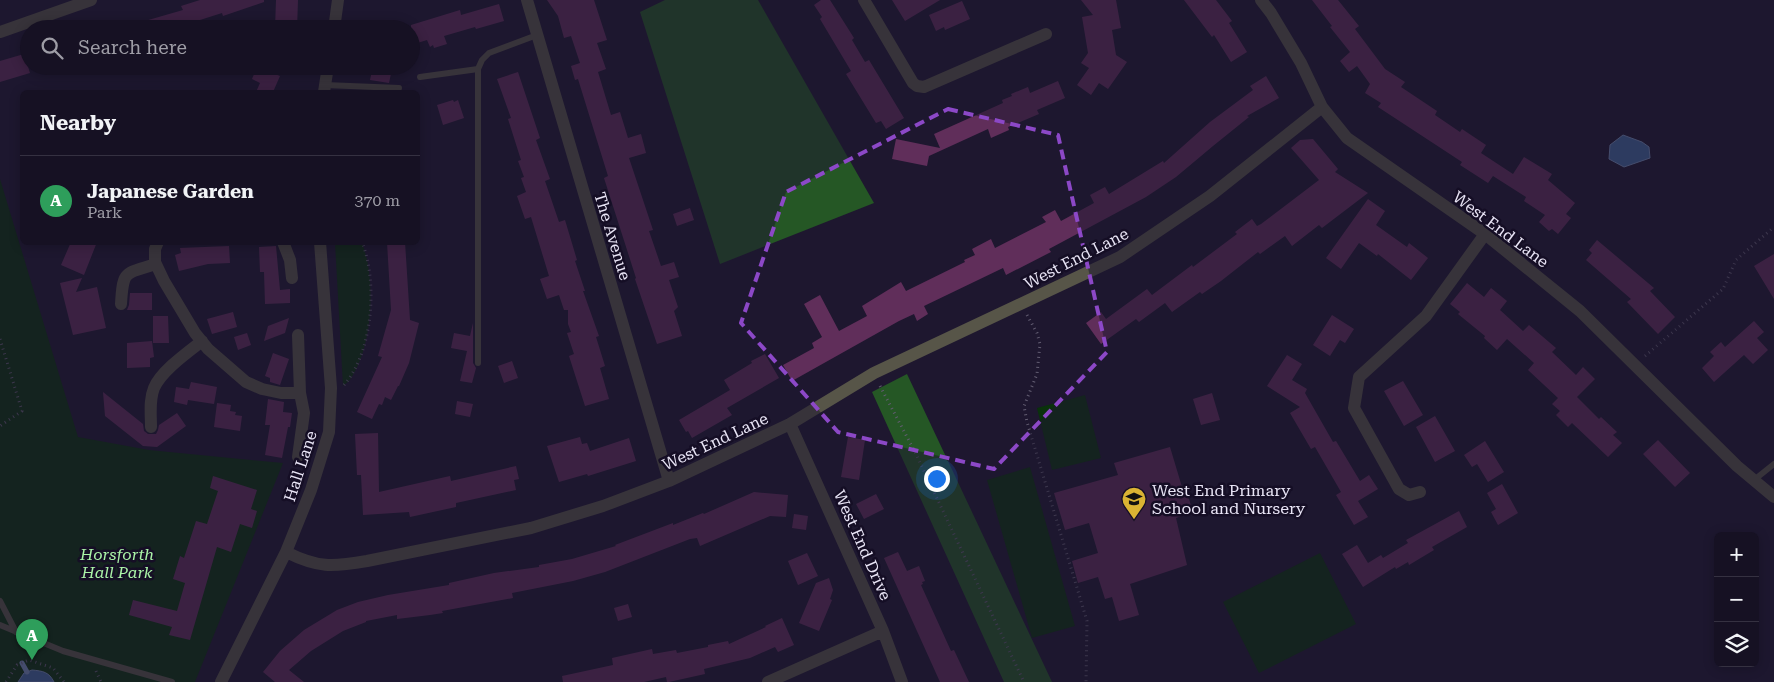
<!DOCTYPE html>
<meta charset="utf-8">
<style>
:root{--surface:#161123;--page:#1f1a2b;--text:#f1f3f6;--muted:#9e9da6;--line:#353141;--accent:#8c9099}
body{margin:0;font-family:"Roboto Serif",serif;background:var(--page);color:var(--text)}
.controls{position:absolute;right:15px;bottom:15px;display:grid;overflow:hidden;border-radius:8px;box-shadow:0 2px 12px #0003}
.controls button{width:45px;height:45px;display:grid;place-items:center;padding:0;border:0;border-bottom:1px solid var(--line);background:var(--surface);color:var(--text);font:25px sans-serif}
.you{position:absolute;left:936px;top:478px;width:18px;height:18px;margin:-12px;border:4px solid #fff;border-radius:50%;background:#1a73e8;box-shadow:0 0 0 8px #1a73e833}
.badge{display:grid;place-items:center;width:32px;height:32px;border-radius:50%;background:var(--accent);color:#fff;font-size:16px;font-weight:700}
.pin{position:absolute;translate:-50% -41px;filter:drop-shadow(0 1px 2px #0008)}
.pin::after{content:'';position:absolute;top:26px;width:18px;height:15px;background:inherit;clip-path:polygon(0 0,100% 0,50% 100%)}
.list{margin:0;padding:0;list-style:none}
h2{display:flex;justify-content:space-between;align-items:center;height:65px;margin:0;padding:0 20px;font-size:21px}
h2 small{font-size:16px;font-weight:400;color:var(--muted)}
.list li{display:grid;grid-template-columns:32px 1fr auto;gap:15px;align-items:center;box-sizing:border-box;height:90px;padding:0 20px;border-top:1px solid var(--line)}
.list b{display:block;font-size:19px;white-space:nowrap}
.list p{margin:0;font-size:16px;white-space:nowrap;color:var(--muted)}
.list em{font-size:16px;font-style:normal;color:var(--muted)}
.icon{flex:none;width:28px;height:28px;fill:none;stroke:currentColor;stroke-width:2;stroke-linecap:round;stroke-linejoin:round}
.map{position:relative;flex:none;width:1774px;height:682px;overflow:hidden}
.search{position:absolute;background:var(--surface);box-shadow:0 2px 12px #0003;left:20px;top:20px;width:400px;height:55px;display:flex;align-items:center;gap:12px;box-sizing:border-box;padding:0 18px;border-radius:28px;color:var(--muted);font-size:19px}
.panel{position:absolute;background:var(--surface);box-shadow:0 2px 12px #0003;left:20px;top:90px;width:400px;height:155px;border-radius:8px}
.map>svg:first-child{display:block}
</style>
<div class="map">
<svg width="1774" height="682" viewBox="0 0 1774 682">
<rect width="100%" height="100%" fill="#1e172f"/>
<!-- green -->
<path fill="#0a310c" d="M0,179L78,437L149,450L283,463L195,682H0Z
M335,243H362C376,278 373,342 353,375C351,379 347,383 343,386Z
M1085,395L1101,458L1052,470L1037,408Z
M1030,467L1075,626L1032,638L987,480Z
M1320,553L1356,624L1259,673L1223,602Z"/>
<!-- forest -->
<path fill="#255725" d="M665,0H758L874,203L720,264L640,12Z
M907,374L1052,682H1004L872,392Z"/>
<!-- water -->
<path fill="#42669b" stroke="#748cb6" d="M1623,135L1642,142L1649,147L1650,158L1624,167L1609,159L1610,145Z
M32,670C43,671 49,672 54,682H18L24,673Z"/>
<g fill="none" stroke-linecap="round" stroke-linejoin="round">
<!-- stream -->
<path stroke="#748cb6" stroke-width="5" d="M22,663L27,672"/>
</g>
<!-- building -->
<path fill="#602e5a" d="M200,0H264V2L223,16L222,13L178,27L179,29H132L131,25L183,10L181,6Z
M276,0H298L297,29H275Z
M547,0H594L607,40L597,43L606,69L598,72L611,115L620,112L628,138L641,134L646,153L629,158L653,230L649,231L661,266L674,262L679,277L669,280L678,307L674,311L682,336L657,344L635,279L636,278L604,178L608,176L578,79L575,80L571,66L580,63L571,36L564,38L558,16Z
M821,0H830L854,38L852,40L865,62L869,60L904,118L886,129L881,121L876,123L846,74L851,71L820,19L822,17L814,5Z
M892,0H940L905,21Z
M1081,0H1116L1121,28L1112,30L1116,55L1127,62L1108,89L1099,83L1091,95L1077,85L1089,68L1081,63L1088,53L1082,17L1093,15Z
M1184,0H1216L1232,21L1229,23L1247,52L1231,62L1214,35L1212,37Z
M1312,0H1338L1359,26L1355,29L1385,69L1405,82L1401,87L1437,111L1435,115L1460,132L1462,129L1486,145L1481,153L1513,174L1524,157L1552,174L1548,180L1575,203L1566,214L1571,218L1558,234L1552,229L1549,231L1539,222L1545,215L1524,201L1526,197L1493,176L1488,183L1460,165L1462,162L1378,107L1381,103L1365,93L1370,84L1357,66L1349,72L1340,61L1350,52L1330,27L1332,26Z
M962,1L970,19L945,30L944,27L936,31L929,15Z
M499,4L504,21L476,29L475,27L444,36L447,44L434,48L433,45L430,47L427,40L411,45V25L460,10L461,15Z
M24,54L30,73L0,82V61Z
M373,66L392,69L389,83L370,80Z
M257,67L280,76L273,92H256L260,83L252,79Z
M518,72L540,138L536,140L550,179L545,181L559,222L565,220L577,260L575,261L585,291H583L599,336L596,337L605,366L600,368L609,399L585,406L569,356L574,354L567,333L571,332L568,324V310H564L559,295L547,299L540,279L549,276L531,217L525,219L517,196L526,192L521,178L524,177L518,161L521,160L508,119L511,118L497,79Z
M1266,76L1279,98L1247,116L1249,117L1213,146L1176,177L1146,197L1049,249L1051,252L1006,275L1003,268L924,306L928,314L917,321L914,314L899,321L792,381L783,365L814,348L812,343L822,337L804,304L820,295L839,331L867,316L862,306L901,282L906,291L965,262L964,260L975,255L972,249L991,239L995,248L1046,222L1042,217L1055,210L1061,221L1094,203L1090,195L1105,187L1109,194L1163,161L1164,163L1210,122L1253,90L1250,86Z
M1058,81L1065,98L1037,110L1039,114L1008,127L1009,130L991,138L988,129L929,156L927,166L892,159L896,139L940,148L934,134L1003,103L1002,100L1012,96L1011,94L1028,87L1030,93Z
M453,100L454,102L458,100L464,118L443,125L437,105Z
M1313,139L1338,169L1335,172L1368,193L1322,228L1319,225L1292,246L1285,236L1260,254L1258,252L1221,281L1202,294L1200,292L1172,312L1165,303L1139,322L1136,319L1101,344L1086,323L1101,312L1106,319L1147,289L1152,295L1192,265L1193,267L1237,234L1235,232L1252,219L1257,226L1261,224L1319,180L1291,148L1300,140Z
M1368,199L1385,211L1376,225L1407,247L1409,243L1428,258L1411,280L1378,254L1377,256L1359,243L1341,269L1326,258Z
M690,208L694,220L677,226L673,214Z
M1597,240L1654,288L1650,291L1675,317L1658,334L1627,302L1631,299L1586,260L1592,253L1589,250Z
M71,242H97L84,275L61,265Z
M387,242H405L410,320L419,323L409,363L399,386H398L391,400L385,397L382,405L379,404L372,419L357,412L382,357L378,356L391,310Z
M229,246L230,263L208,264L179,271L175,255L181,253L180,248Z
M276,246L280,290L290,289V303L265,304L264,272H260L259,247Z
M1774,254V299L1754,266Z
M82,278L76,292L97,287L106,328L73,335L60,283Z
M1467,283L1484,297L1491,288L1507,301L1500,310L1523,331L1529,325L1556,348L1552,352L1576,375L1583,367L1595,379L1577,397L1599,419L1601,417L1617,432L1613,435L1622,443L1608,457L1572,423L1568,427L1556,415L1560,411L1552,404L1558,398L1528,370L1534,363L1507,339L1497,350L1484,338L1485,336L1458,314L1460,312L1450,304Z
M130,293H152V310H127L129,305Z
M233,312L237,327L212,334L207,319Z
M1332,315L1354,329L1345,343L1340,340L1330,356L1313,345Z
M153,316H168L169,343H153Z
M289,318L285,333L264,341L268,326Z
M1754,321L1764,332L1757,338L1768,350L1753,364L1744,355L1714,382L1702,368L1714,356L1710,352L1721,342L1725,347Z
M473,323V363L476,368L472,383L460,381L467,351L451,348L454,333L470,336Z
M247,333L251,345L238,350L234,337Z
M152,341L154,357L150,358V367L127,368V343Z
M273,353L289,359L280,385L270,382V378L265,376Z
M765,354L779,378L727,408L732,415L692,438L688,431L686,432L679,420L730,390L724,380L752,363L751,361Z
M1287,355L1302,364L1292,380L1307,389L1305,393L1333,442L1336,441L1360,481L1369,475L1378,489L1358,501L1368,517L1354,525L1336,495L1341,492L1315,447L1311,449L1290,413L1300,407L1267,386Z
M512,361L518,378L504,383L498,366Z
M1403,381L1423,415L1404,426L1384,391Z
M191,382L217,387L214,404L188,400L187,405L174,402L176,387L189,389Z
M103,392L143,424L144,431L148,434H156L158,430L159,425L177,413L186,426L157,447L143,446L105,416Z
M1212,393L1220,420L1201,425L1193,399Z
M268,399L284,402L283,412L292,413L290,427H288L282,458L265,455L270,425H265Z
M457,401L473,404L470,417L455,414Z
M217,403L231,405L230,411L236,412L235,415L242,416L240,431L214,427Z
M1435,416L1455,451L1435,462L1416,427Z
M378,433L379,492L450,476L451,481L516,466L519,479L514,480L516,490L456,503V507L410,517L409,512L363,515L361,475H357L355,434Z
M580,437L582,444L587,443L590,451L629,438L636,461L588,476L587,474L559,482L547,446Z
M848,437L865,440L859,480L841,477Z
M1658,440L1690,473L1675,487L1643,454Z
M1485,441L1504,472L1488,482L1477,464L1472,467L1464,455Z
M1170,447L1182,487L1185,486L1193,512L1176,518L1187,565L1130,584L1139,615L1119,621L1112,597L1105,599L1098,577L1078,583L1072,561L1098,553L1089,523L1065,530L1054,493L1118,475L1114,463Z
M213,476L257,490L251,509L257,511L252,528L240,524L231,552L217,547L190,640L169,635L172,627L129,615L133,600L177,611L185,583L173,579L180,556L184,558L196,521L207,524L218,491L210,488Z
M1502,484L1518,513L1498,525L1491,512L1496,509L1487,493Z
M754,492L788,495L786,517L770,516L700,546L697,538L690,539L605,572L573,581L512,593L513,598L442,611L443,613L430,615L397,619V615L366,621V622L343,631L311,651L289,670L304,682H275L263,672L280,651L304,630L337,610L358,602L388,595L449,585V583L494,573L539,567V565L572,559L616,546L615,545L673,523V525L703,513L704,514Z
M876,494L884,509L864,519L856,504Z
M1459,511L1467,527L1432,547L1434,550L1409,565L1408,562L1396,569L1395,567L1363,587L1342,554L1357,545L1368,563L1381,555L1383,558L1408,543L1406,540Z
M794,514L808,516L806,530L792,528Z
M898,552L907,571L919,566L925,581L922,582L923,584L921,585L951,651L954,650L969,682H940L884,558Z
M807,553L818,576L798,585L788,561Z
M829,578L833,590L830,599L832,600L819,631L799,623L816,583Z
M628,604L632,617L618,621L614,608Z
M782,618L794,645L778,652L775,647L750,658L704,669L705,674L669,682H667L666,677L644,682H563L562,676L613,665L612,658L652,649L653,654L676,650L677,653L708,647V645L728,641L729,644L766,627L765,626Z"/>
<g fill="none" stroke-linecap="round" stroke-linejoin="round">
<!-- path -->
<path stroke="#635d72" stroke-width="3" stroke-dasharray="1 4" stroke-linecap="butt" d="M1027,315L1037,333L1040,344L1037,374L1024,406L1027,422L1087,621L1086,682
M0,339L22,411L0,426
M1645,356L1723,289L1736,260L1774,227
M344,385C373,352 378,282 362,242
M880,386L915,452L1024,682
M96,671L101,682
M6,682L17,665L29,660L53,668L64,682"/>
<!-- service -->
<path stroke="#575548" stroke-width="6" d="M420,77L478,69
M325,85L399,88
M478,363V69L482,60L489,53L537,35
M1754,480L1774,464
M0,601L16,632
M0,625L63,651L172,682"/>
<!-- minor -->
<path stroke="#575548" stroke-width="12" d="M527,0L669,481
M864,0L913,83L917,86L924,87L1046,34
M1261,0L1271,13L1301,63L1322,107L1347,138L1485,234L1580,311L1737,466L1774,497
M334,29L338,0
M0,32L91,0
M324,92L328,66
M158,242L155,249V262L164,281L195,333L208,349L246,382L262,389L281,393H300
M283,242L290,260L292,278
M121,304C123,269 125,274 156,264
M790,424L883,631L902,682
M151,427C151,414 149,400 154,388C161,371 188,352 202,341
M298,457L304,413L300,393L298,335
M1420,492L1409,495L1399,489L1354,408L1359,377L1426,316L1485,234
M286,552C318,568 332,567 367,561L531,528L603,506L669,481L790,424L874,373L1120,257L1210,196L1322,107
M221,682L286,552L311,490L329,432L331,388L320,242
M768,682L883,631"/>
</g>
<!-- marked area -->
<path d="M0 0H1774V682H0ZM948,109L1058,135L1107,352L994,469L838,432L741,323L786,192Z" fill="#1e172f" fill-opacity=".55" fill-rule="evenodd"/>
<path fill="none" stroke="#8c48c7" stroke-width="4" stroke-dasharray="10 6" stroke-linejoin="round" d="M948,109L1058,135L1107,352L994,469L838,432L741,323L786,192Z"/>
<!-- icons -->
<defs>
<symbol id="school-pin" viewBox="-11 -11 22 30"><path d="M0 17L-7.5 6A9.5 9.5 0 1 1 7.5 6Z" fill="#dab333" stroke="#150e25"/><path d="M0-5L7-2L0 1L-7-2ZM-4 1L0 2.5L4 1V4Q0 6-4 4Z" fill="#111"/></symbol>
</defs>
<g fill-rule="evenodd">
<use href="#school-pin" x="1120" y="485" width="28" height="38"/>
</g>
<g text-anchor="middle" stroke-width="5" stroke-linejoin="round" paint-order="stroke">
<!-- street labels -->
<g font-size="16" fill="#e9e5f6" stroke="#150e25">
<text transform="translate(1501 229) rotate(37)" y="6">West End Lane</text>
<text transform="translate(613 236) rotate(73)" y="6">The Avenue</text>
<text transform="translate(1076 258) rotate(-27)" y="6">West End Lane</text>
<text transform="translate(715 441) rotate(-25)" y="6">West End Lane</text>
<text transform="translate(300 466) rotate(-72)" y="6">Hall Lane</text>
<text transform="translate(863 545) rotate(66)" y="6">West End Drive</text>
</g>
<!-- poi labels -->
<g font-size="16" fill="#e9e5f6" stroke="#150e25" text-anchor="start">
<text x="1152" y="496">West End Primary<tspan x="1152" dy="18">School and Nursery</tspan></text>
</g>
<!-- park labels -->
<g font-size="16" font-style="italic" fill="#aaf3a7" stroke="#150e25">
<text x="117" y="560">Horsforth<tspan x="117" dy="18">Hall Park</tspan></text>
</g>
</g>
</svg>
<div class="controls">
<button>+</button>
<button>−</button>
<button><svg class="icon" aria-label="layers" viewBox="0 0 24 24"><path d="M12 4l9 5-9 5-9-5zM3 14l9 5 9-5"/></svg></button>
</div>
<div class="you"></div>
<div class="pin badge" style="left:32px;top:660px;background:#2e9e5b">A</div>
<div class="search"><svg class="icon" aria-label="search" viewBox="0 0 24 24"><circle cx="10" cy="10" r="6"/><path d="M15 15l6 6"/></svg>Search here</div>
<section class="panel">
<h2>Nearby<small></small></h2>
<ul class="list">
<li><span class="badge" style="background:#2e9e5b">A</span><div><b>Japanese Garden</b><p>Park</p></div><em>370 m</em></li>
</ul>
</section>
</div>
